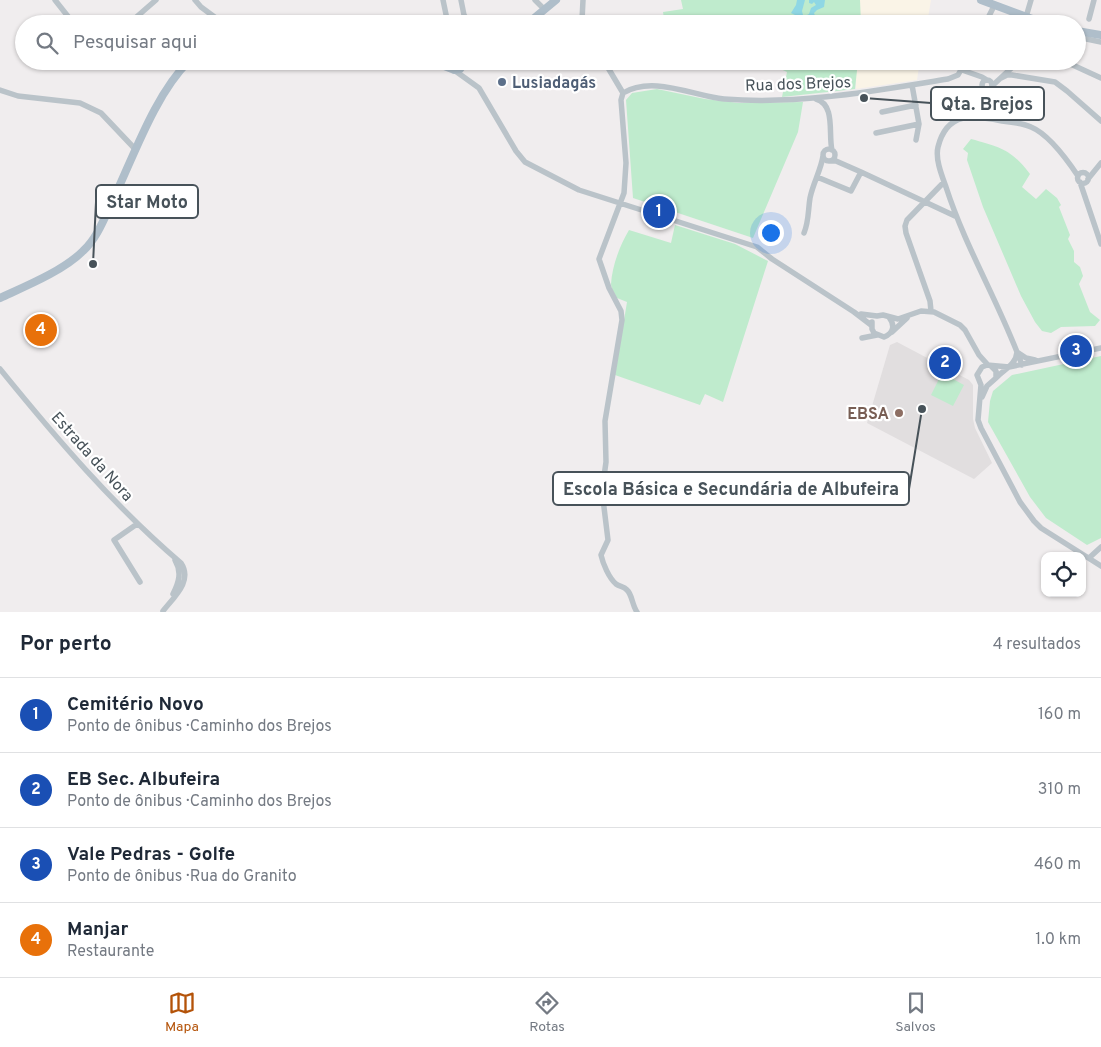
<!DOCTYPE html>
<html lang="pt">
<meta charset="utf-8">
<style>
:root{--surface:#fff;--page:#f2f2f3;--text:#1f2937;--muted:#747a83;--line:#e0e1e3;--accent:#b45309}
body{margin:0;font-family:Overpass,sans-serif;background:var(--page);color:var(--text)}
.controls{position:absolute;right:15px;bottom:15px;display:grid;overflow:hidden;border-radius:10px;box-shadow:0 1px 4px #0004}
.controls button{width:45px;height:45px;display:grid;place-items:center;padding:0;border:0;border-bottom:1px solid var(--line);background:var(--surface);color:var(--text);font:25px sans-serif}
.you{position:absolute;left:770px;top:232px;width:18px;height:18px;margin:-12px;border:4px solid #fff;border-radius:50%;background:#1a73e8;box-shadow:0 0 0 8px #1a73e833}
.badge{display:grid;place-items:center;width:32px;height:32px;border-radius:50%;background:var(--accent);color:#fff;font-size:16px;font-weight:700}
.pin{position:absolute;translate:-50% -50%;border:2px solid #fff;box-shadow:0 1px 5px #0006}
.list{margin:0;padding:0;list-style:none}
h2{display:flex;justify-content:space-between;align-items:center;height:65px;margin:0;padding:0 20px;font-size:21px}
h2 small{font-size:16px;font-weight:400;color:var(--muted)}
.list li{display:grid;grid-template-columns:32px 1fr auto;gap:15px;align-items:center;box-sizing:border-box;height:75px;padding:0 20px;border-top:1px solid var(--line)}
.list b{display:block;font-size:19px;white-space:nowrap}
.list p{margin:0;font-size:16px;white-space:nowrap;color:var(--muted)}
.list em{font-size:16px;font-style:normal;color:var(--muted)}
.icon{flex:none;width:28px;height:28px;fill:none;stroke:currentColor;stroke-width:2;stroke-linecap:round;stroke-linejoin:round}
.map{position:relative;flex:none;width:1101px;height:612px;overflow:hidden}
.search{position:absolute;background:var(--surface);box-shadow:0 1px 4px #0004;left:15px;right:15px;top:15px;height:55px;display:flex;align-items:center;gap:12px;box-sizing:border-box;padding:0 18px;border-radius:28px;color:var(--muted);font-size:19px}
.sheet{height:365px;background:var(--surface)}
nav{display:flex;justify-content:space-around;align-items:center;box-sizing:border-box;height:70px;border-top:1px solid var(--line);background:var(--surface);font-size:14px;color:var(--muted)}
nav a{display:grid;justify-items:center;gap:2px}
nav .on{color:var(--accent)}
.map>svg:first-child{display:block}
</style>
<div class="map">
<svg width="1101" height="612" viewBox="0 0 1101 612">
<rect width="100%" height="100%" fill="#f0edee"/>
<!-- commercial -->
<path fill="#faf4e7" d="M856,0H931L927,24H856Z
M856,61H920L917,80L856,89Z"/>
<!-- education -->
<path fill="#e1dedf" d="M897,342L969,380L973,385V419L975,428L992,463L974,479L867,423L890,345Z"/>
<!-- green -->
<path fill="#bfebcd" d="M681,0H860L861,24H665L663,12L683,9Z
M750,61H858L855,89L782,97L787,72L770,64Z
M657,89L705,99L739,103L803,102L798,132L753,238L633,198L626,100L632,93Z
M971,139C1000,147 1011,149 1030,174L1022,187L1036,199L1046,189L1057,198L1061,205L1059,207L1070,235L1068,239L1074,251V262L1080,267L1083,276L1079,284L1090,312L1100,320L1095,326L1061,327L1051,333L1042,331L1035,322L1021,296L983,207L967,160L968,153L963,149Z
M675,225L735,244L768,261L723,402L705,394L700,405L615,375L627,302L617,298C615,294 611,288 611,284C612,266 620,245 629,230L671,243Z
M1101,356V538L1087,545L1046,518L1030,497L988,422L990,401L993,391L1012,375Z
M942,373L964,385L953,406L931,395Z"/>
<!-- water -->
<path fill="#8fd7e4" d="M797,0H805L802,11L803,15L805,16L809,14L811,8L816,5L814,2L812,4L809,3V0H825L824,7L817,10L814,13L817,21L815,24L799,21L795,15L791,13L796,5Z"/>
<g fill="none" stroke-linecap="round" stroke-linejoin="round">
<!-- minor -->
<path stroke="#bac3c9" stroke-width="5.5" d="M55,0L74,24
M195,0L201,7L224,24
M443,0L448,24
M461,0L464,15L470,24
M535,0L545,10
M583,0L582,20L584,24
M1026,17L1031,0
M1089,19L1094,0
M125,24L133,20L156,0
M985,24L994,6
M1077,37L1101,42
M604,61L623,93
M1064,61L1101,78
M454,70L479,88L516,151L525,162L579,190L757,247L772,259L854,312L871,325
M962,70L982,77L987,80
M1001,78L1007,75H1012L1055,82L1067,91L1101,121
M982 85a5 5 0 1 1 10 0a5 5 0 1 1-10 0Z
M912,85L919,124L916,140
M992,86L1019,61
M0,90L18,96L80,103L101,113L136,150
M623,93L621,100L626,163L624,193L599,259L609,288L621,311L622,320L605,421L606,462L602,491L608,540L601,555C603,564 609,578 616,584C620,587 624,586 627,590C632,594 632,605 637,612
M623,93C653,75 693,96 724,99C800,105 874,91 948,79L958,75L966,61
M816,99C836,105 828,134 832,150
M882,112L916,105
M980,117L983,88
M876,133L919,124
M823 155a6 6 0 1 1 12 0a6 6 0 1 1-12 0Z
M830,161H836L861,172L955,216
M1077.5 178a5.5 5.5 0 1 1 11 0a5.5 5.5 0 1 1-11 0Z
M817,177L851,191L861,172
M1088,179L1101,163
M1080,182L1101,244
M804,233C809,221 808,210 810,198C813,183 821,170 823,156
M931,311L930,301L906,233L905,226L907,220L944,182
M861,314L877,316L883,315L898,319L921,311L934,312L960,325L965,330L979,355L988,365
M872,322V329L874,333L884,337C894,333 895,325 889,317
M892,332L907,318
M862,338L877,335
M1101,348L1009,367L987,365L982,367L977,375L981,385L978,420L981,428L1020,502L1034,521L1041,528L1101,566
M1022,365C1000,304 966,249 946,187C942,176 935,159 938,147C947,111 973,115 1002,121C1011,122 1022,123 1031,127C1048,134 1068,161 1078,176
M0,369C56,438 113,505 181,563C193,581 174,597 163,611
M996,378C1004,369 1016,365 1017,352L1026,358L1035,360
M982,397L987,386L996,378V371L991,366
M137,524L114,540L140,582
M1089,558L1101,547
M173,594C179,582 182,572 175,560"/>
<!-- major -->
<path stroke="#afbeca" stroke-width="8" d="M981,0L1046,24
M527,24L556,0
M1077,31L1101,35
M403,61L417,63L445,61
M439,64L452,69
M450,67L454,70L460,69L463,65L462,61
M0,298C26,286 63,271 83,251C97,238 104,219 112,202C133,158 155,94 189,61"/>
</g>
<!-- markers -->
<circle fill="#5c6f8a" stroke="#fff" stroke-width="2" cx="502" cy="82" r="5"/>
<circle fill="#8d6e63" stroke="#fff" stroke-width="2" cx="899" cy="413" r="5"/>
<g text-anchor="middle" stroke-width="4.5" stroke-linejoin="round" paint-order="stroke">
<!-- service labels -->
<g font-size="16" font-weight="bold" fill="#4e5e75" stroke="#fff" text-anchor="start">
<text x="512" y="88">Lusiadagás</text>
</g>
<!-- street labels -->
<g font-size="16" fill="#475259" stroke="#fff">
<text transform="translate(798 83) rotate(-2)" y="6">Rua dos Brejos</text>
<text transform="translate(93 456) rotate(48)" y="6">Estrada da Nora</text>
</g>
<!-- education labels -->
<g font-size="16" font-weight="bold" fill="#785e54" stroke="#fff" text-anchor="end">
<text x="889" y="419">EBSA</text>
</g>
</g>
<!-- callouts -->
<path fill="none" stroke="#475259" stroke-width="2" d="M864 98L931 103M93 264L96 202M922 409L909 489"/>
<g fill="#475259" stroke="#fff" stroke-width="2">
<circle cx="864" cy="98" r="5"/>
<circle cx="93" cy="264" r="5"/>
<circle cx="922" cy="409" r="5"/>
</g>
<g fill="#fff" stroke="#475259" stroke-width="2">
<rect x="931" y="87" width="113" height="33" rx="5"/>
<rect x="96" y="185" width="102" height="33" rx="5"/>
<rect x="553" y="472" width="356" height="33" rx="5"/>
</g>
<g font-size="18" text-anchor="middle" font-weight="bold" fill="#475259">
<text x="987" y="110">Qta. Brejos</text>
<text x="147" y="208">Star Moto</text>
<text x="731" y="495">Escola Básica e Secundária de Albufeira</text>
</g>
</svg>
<div class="controls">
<button><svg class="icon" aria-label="locate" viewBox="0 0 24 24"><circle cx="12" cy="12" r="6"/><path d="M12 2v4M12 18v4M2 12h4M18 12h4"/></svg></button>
</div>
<div class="you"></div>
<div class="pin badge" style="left:659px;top:212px;background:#1a4fb4">1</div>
<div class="pin badge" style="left:945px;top:363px;background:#1a4fb4">2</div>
<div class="pin badge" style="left:1076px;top:351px;background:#1a4fb4">3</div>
<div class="pin badge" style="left:41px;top:330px;background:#e8710a">4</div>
<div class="search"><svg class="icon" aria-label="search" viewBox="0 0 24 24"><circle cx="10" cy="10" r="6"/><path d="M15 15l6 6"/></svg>Pesquisar aqui</div>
</div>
<section class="sheet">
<h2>Por perto<small>4 resultados</small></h2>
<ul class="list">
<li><span class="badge" style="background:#1a4fb4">1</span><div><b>Cemitério Novo</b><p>Ponto de ônibus · Caminho dos Brejos</p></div><em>160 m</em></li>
<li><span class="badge" style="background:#1a4fb4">2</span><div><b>EB Sec. Albufeira</b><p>Ponto de ônibus · Caminho dos Brejos</p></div><em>310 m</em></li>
<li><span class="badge" style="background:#1a4fb4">3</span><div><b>Vale Pedras - Golfe</b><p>Ponto de ônibus · Rua do Granito</p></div><em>460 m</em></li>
<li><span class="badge" style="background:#e8710a">4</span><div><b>Manjar</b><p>Restaurante</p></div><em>1.0 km</em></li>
</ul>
</section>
<nav>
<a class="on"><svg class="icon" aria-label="map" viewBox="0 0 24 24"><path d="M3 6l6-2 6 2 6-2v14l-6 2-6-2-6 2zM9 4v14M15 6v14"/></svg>Mapa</a>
<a><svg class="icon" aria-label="directions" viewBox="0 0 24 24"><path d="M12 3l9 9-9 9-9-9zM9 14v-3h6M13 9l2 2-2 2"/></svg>Rotas</a>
<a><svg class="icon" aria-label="saved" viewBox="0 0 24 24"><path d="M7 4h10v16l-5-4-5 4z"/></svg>Salvos</a>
</nav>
